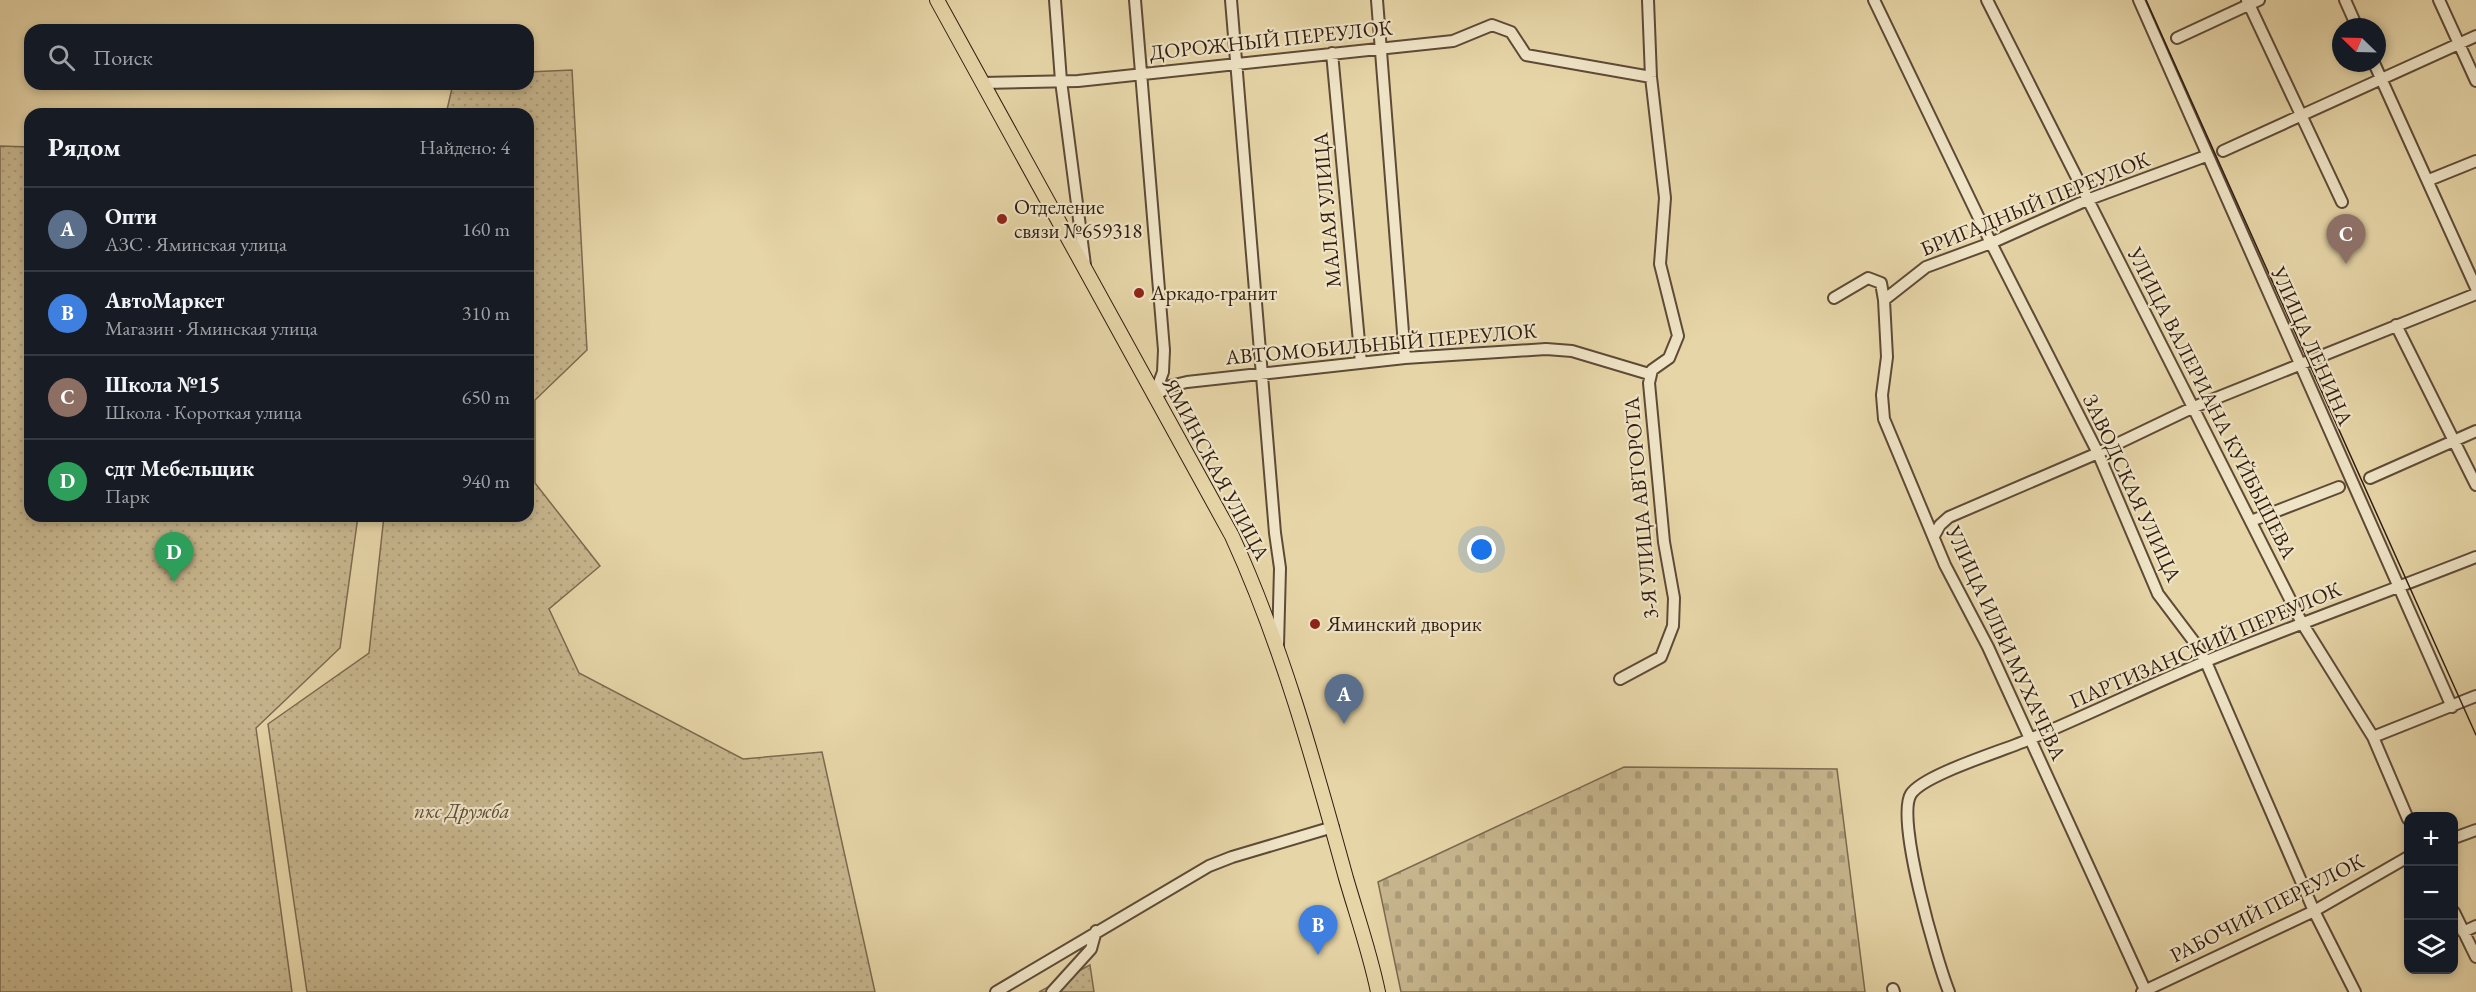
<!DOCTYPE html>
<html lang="ru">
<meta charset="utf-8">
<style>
:root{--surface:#171b24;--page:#20242c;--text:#f1f3f6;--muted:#9ea1a6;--line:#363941;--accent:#c59692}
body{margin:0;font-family:"EB Garamond",serif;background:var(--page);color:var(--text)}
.controls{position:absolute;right:18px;bottom:18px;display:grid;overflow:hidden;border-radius:12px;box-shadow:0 3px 9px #0003}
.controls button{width:54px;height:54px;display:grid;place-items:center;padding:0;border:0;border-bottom:2px solid var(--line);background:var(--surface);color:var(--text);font:30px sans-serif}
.compass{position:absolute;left:2332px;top:18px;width:54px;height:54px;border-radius:50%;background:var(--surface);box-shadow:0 3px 9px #0003;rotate:293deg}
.you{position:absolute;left:1482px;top:550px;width:21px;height:21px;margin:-15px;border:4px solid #fff;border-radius:50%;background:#1a73e8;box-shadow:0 0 0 9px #1a73e833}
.badge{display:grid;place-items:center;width:39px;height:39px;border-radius:50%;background:var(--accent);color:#fff;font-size:20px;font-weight:700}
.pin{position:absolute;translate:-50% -50px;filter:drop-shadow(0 2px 3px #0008)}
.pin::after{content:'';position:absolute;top:32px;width:21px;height:18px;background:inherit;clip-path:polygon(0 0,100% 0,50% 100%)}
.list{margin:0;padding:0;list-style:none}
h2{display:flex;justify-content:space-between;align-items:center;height:78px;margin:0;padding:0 24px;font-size:26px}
h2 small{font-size:20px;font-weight:400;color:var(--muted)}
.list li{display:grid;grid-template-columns:39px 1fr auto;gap:18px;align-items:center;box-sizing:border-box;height:84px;padding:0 24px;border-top:2px solid var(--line)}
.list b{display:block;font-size:22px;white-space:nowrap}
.list p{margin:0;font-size:20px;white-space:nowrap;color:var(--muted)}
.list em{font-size:20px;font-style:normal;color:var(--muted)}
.icon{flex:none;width:33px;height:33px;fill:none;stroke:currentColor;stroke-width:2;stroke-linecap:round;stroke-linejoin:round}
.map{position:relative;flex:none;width:2476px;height:992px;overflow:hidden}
.search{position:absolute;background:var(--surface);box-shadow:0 3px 9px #0003;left:24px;top:24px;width:510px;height:66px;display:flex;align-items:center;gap:15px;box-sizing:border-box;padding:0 21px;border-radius:18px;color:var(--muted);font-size:22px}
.panel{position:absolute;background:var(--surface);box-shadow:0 3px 9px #0003;left:24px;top:108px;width:510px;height:414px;border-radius:18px}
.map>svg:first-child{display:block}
</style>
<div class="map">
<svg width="2476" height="992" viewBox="0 0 2476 992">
<defs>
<pattern id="cemetery-stones" width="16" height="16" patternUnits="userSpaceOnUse" patternTransform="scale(1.5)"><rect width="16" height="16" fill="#c7b68e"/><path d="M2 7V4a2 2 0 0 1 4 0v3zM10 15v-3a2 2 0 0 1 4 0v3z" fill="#ab9c79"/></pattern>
<pattern id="garden-dots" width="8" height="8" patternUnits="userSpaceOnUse" patternTransform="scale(1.5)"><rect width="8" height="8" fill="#c7b68e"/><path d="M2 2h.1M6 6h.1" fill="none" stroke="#ab9c79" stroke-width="1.8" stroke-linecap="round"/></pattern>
</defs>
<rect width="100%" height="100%" fill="#e6d5a7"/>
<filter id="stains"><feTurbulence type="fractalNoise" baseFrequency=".00333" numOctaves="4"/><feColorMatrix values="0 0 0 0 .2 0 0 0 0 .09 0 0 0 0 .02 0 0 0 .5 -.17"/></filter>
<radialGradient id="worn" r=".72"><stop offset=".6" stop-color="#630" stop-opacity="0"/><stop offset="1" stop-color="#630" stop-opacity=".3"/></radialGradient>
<!-- cemetery -->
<path fill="url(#cemetery-stones)" stroke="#7c6950" stroke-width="1.5" d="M1624,767L1837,769L1865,992H1401L1378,882Z"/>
<!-- garden -->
<path fill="url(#garden-dots)" stroke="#7c6950" stroke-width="1.5" d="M572,70L587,350L535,400V483L600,566L549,609L579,673L743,759L822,752L875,992H307L268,724L369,653L384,516H528V114H446L453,84H528V72Z
M0,146L30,147V516H358L340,648L256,728L292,992H0Z
M1090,965L1094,992H1039Z"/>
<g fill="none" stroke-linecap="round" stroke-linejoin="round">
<defs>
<path id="minor" d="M1055,0L1061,81L1085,265
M1135,0L1164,350L1163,372L1154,396
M1231,0L1275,533L1280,568L1278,646
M1377,0L1405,358
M1874,0L1991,243L2098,453L2158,594L2195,643L2206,662L2314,911L2355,992
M1987,0L2302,623L2373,737L2408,819
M2139,0L2452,707
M2247,0L2342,202
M2345,0L2357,27
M2439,0L2476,81
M2177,38L2259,0
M1332,53L1361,363
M2374,63L2476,288
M982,83L1078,81L1453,41L1492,25L1511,32L1526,55L1651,77
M2223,151L2476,36
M2429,180L2476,161
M1834,298L1868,278L1881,283L1884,300L1926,267L1991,243L2087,200L2206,156
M1884,300L1887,357L1882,395L1884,419L1945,565L1988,647L2146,992
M2396,325L2476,485
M1154,396L1170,386L1187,382L1405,358L1546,349L1572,351L1649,374
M2370,478L2476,431
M2251,521L2339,487
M1934,536L1940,525L1949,517L2098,453L2194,407L2476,294
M1620,679L1661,657L1673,626L1674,598L1664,542L1649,383L1652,370L1669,358L1678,336L1660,264L1665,198L1651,77L1648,0
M2373,737L2476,696
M2454,838L2476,830
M2454,912L2476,957
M2463,932L2476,926
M1893,989L1894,992
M996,992L1209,866L1232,857L1333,827
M1052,992L1091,949L1096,931
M1949,992C1937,962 1895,818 1911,794C1924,774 2006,750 2030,739C2090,714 2149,685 2209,660C2298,624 2387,592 2476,557
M2142,992L2314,911L2408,857"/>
<path id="major" d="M937,0L1232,536C1282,645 1314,762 1346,878C1357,916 1370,953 1378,992"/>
</defs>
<!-- minor casing -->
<use href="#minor" stroke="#5e4a37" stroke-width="14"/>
<!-- major casing -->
<use href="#major" stroke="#301c12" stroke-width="16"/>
<!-- minor -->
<use href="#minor" stroke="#efe4c6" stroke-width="10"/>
<!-- major -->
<use href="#major" stroke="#e6d5a7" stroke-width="14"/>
<!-- tram -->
<path stroke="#301c12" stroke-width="1.5" d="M2146,0L2476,735"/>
</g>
<!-- markers -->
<g fill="#8f2418" stroke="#efe4c6" stroke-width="2">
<circle cx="1002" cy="219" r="6"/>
<circle cx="1139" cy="293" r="6"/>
<circle cx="1315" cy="624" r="6"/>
</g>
<g text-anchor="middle" stroke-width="4.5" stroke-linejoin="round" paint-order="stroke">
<!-- street labels -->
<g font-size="21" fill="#301c12" stroke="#efe4c6">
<text transform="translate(1271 40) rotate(-6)" y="7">ДОРОЖНЫЙ ПЕРЕУЛОК</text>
<text transform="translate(2035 204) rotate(-22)" y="7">БРИГАДНЫЙ ПЕРЕУЛОК</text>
<text transform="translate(1327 210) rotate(-95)" y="7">МАЛАЯ УЛИЦА</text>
<text transform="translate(1381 344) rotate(-5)" y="7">АВТОМОБИЛЬНЫЙ ПЕРЕУЛОК</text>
<text transform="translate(2312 346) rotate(66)" y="7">УЛИЦА ЛЕНИНА</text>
<text transform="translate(2212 403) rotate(63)" y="7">УЛИЦА ВАЛЕРИАНА КУЙБЫШЕВА</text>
<text transform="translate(1216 469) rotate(62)" y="7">ЯМИНСКАЯ УЛИЦА</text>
<text transform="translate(2132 488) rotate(65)" y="7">ЗАВОДСКАЯ УЛИЦА</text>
<text transform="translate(1641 508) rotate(-95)" y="7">3-Я УЛИЦА АВТОРОТА</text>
<text transform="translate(2006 643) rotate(65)" y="7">УЛИЦА ИЛЬИ МУХАЧЕВА</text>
<text transform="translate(2205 645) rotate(-23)" y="7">ПАРТИЗАНСКИЙ ПЕРЕУЛОК</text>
<text transform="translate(2267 908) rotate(-27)" y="7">РАБОЧИЙ ПЕРЕУЛОК</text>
</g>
<!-- poi labels -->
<g font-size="21" fill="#301c12" stroke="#efe4c6" text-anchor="start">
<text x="1014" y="214">Отделение<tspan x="1014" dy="24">связи №659318</tspan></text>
<text x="1151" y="300">Аркадо-гранит</text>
<text x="1327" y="631">Яминский дворик</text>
</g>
<!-- park labels -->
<g font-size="21" font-style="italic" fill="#5d4a37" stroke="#efe4c6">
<text x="462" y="818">пкс Дружба</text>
</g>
</g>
<rect width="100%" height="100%" filter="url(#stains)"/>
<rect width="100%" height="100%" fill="url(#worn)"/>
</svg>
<div class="controls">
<button>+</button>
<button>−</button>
<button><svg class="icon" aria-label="layers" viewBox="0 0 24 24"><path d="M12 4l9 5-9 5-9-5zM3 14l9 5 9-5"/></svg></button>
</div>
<svg class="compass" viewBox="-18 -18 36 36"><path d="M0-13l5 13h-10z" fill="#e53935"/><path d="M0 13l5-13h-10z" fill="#9ea1a6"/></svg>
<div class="you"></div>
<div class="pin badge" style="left:1344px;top:724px;background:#5c6f8a">A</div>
<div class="pin badge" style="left:1318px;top:955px;background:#3f7fe0">B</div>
<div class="pin badge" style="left:2346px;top:264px;background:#8d6e63">C</div>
<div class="pin badge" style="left:174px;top:582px;background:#2e9e5b">D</div>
<div class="search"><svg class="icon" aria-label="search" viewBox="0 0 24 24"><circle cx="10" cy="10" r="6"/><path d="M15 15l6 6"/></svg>Поиск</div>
<section class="panel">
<h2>Рядом<small>Найдено: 4</small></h2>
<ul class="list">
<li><span class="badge" style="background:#5c6f8a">A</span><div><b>Опти</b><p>АЗС · Яминская улица</p></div><em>160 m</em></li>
<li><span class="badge" style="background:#3f7fe0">B</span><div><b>АвтоМаркет</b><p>Магазин · Яминская улица</p></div><em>310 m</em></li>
<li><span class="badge" style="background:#8d6e63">C</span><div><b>Школа №15</b><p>Школа · Короткая улица</p></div><em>650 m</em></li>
<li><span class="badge" style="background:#2e9e5b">D</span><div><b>сдт Мебельщик</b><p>Парк</p></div><em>940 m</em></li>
</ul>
</section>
</div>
